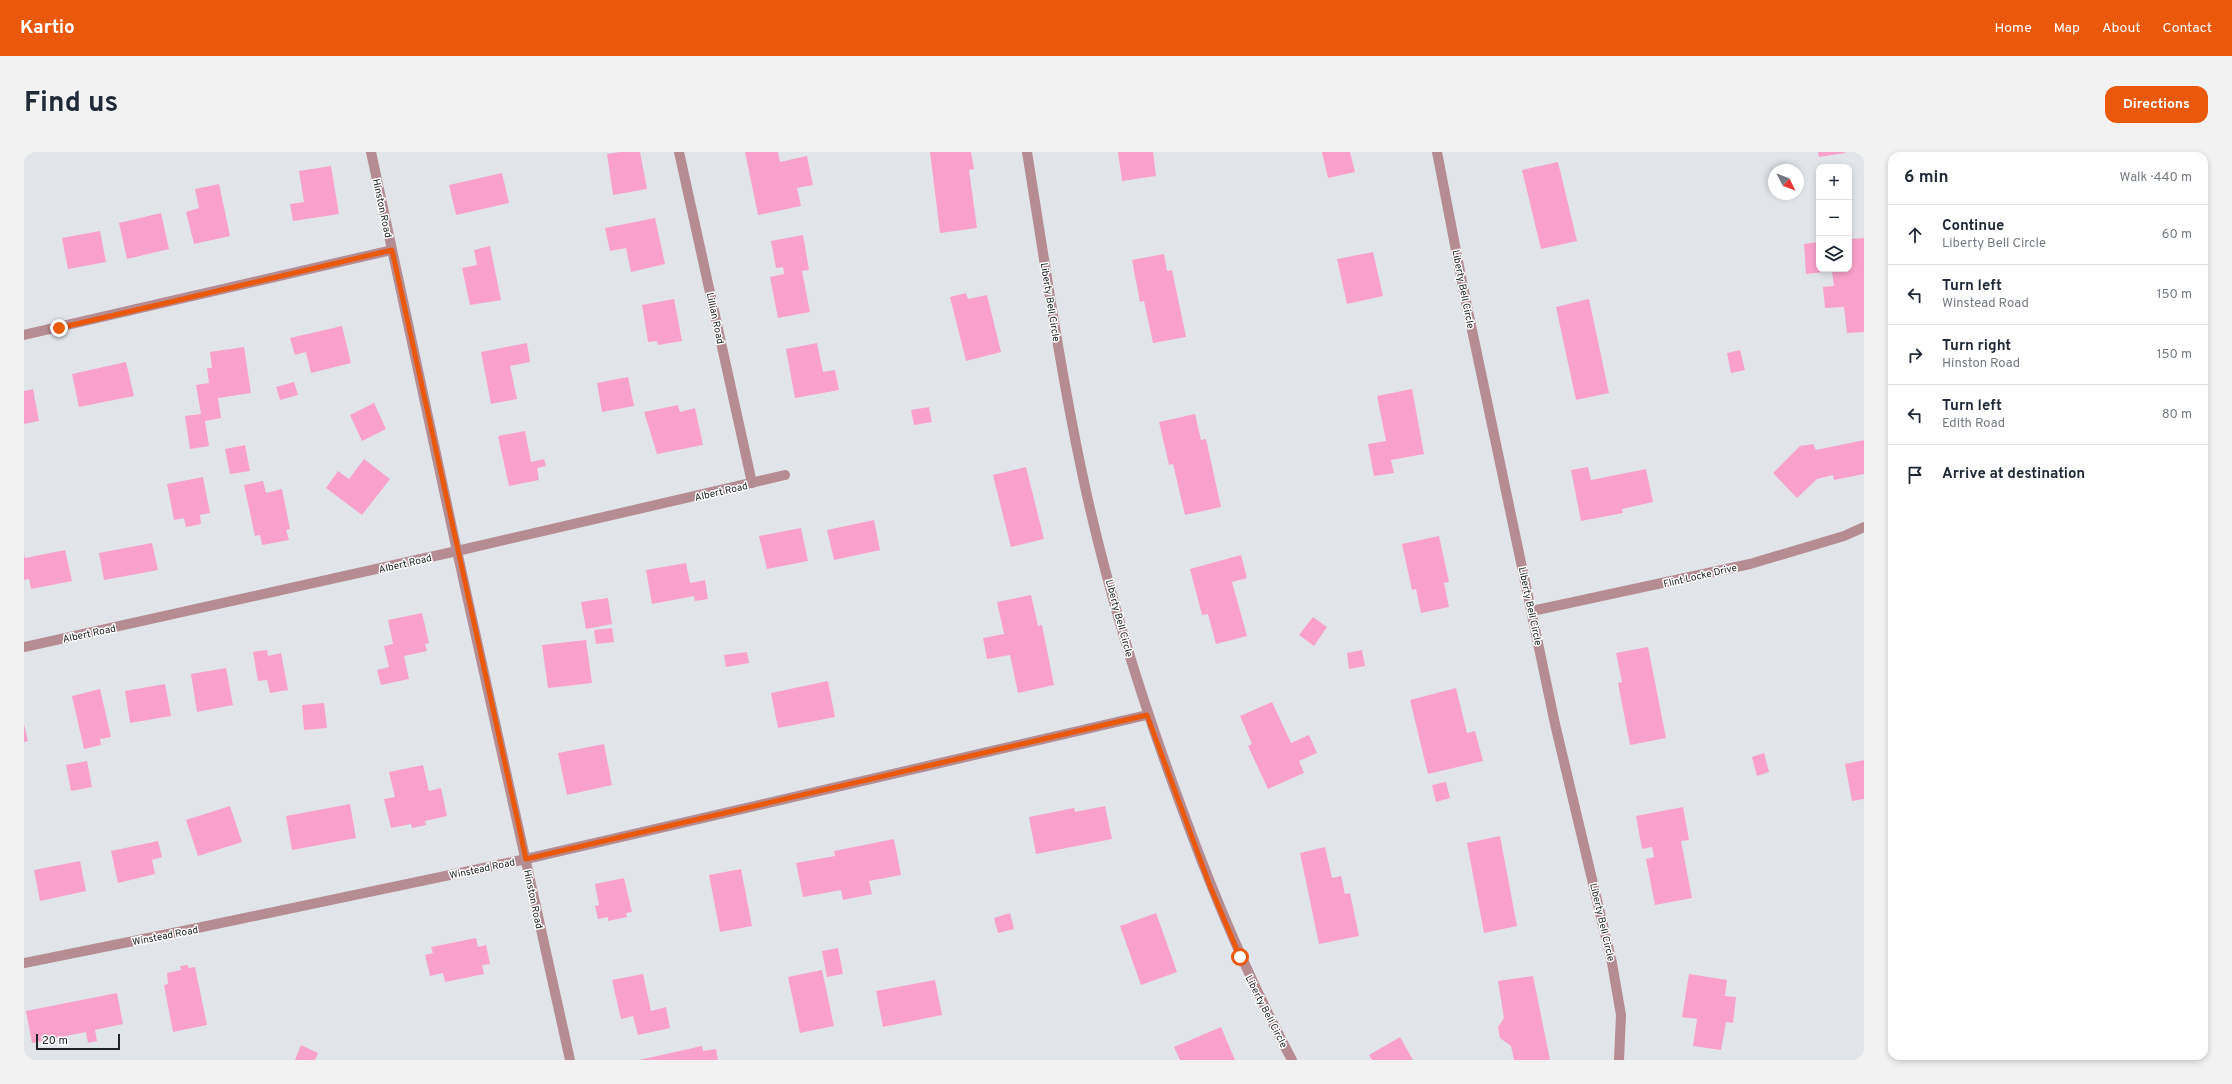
<!DOCTYPE html>
<meta charset="utf-8">
<style>
:root{--surface:#fff;--page:#f2f2f3;--text:#1f2937;--muted:#747a83;--line:#e0e1e3;--accent:#ea580c}
body{margin:0;font-family:Overpass,sans-serif;background:var(--page);color:var(--text)}
.controls{position:absolute;right:12px;top:12px;display:grid;overflow:hidden;border-radius:8px;box-shadow:0 2px 6px #0003}
.controls button{width:36px;height:36px;display:grid;place-items:center;padding:0;border:0;border-bottom:1px solid var(--line);background:var(--surface);color:var(--text);font:20px sans-serif}
.compass{position:absolute;left:1744px;top:12px;width:36px;height:36px;border-radius:50%;background:var(--surface);box-shadow:0 2px 6px #0003;rotate:132deg}
.scale{position:absolute;left:12px;bottom:10px;width:84px;box-sizing:border-box;padding-left:4px;border:2px solid #222325;border-top:0;font-size:11px;line-height:14px;white-space:nowrap;color:#222325;-webkit-text-stroke:3px #fff;paint-order:stroke}
.stop{position:absolute;width:12px;height:12px;margin:-9px;border:3px solid #ea580c;border-radius:50%;background:#fff}
.stop.end{background:#ea580c;border-color:#fff;box-shadow:0 1px 4px #0008}
.list{margin:0;padding:0;list-style:none}
h2{display:flex;justify-content:space-between;align-items:center;height:52px;margin:0;padding:0 16px;font-size:17px}
h2 small{font-size:13px;font-weight:400;color:var(--muted)}
.list li{display:grid;grid-template-columns:26px 1fr auto;gap:12px;align-items:center;box-sizing:border-box;height:60px;padding:0 16px;border-top:1px solid var(--line)}
.list b{display:block;font-size:15px;white-space:nowrap}
.list p{margin:0;font-size:13px;white-space:nowrap;color:var(--muted)}
.list em{font-size:13px;font-style:normal;color:var(--muted)}
.icon{flex:none;width:22px;height:22px;fill:none;stroke:currentColor;stroke-width:2;stroke-linecap:round;stroke-linejoin:round}
.map{position:relative;flex:none;width:1840px;height:908px;overflow:hidden;border-radius:12px}
header{display:flex;align-items:center;gap:24px;box-sizing:border-box;height:56px;padding:0 20px;background:var(--accent);color:#fff}
header strong{font-size:19px}
nav{display:flex;gap:22px;margin-inline-start:auto;font-size:14px}
.intro{display:flex;align-items:center;justify-content:space-between;box-sizing:border-box;height:96px;padding:0 24px}
h1{margin:0;font-size:28px}
.button{padding:10px 18px;border-radius:12px;background:var(--accent);color:#fff;font-size:14px;font-weight:700}
main{display:flex;gap:24px;padding:0 24px}
aside{flex:1;background:var(--surface);border-radius:12px;box-shadow:0 2px 6px #0003}
.map>svg:first-child{display:block}
</style>
<header>
<strong>Kartio</strong>
<nav><a>Home</a><a>Map</a><a>About</a><a>Contact</a></nav>
</header>
<div class="intro"><h1>Find us</h1><a class="button">Directions</a></div>
<main>
<div class="map">
<svg width="1840" height="908" viewBox="0 0 1840 908">
<rect width="100%" height="100%" fill="#e1e5ea"/>
<!-- building -->
<path fill="#f9a1ca" d="M596,0H616L623,37L589,43L583,2Z
M721,0H754L756,10L783,4L789,33L773,36L777,54L734,63Z
M906,0H947L950,17L945,18L953,76L916,81Z
M1094,0H1129L1132,24L1098,29Z
M1298,0H1326L1331,20L1304,26Z
M1794,0H1821V1L1795,5Z
M1534,10L1553,89L1517,97L1498,18Z
M307,14L315,62L269,69L266,52L280,50L275,19Z
M478,21L485,51L432,63L425,33Z
M195,32L206,84L170,92L162,60L175,56L171,37Z
M137,61L145,97L103,107L95,71Z
M631,66L641,112L607,120L602,96L586,99L581,76Z
M76,79L82,110L44,117L38,86Z
M779,83L785,118L778,119L786,160L754,166L746,125L760,122L759,115L752,116L747,89Z
M1840,86V180L1823,181L1820,155L1801,156L1799,135L1810,134L1808,119L1782,122L1780,92L1795,90V117H1825V87Z
M466,94L477,148L446,153L438,116L453,113L450,98Z
M1349,100L1359,144L1323,152L1313,107Z
M1140,102L1143,119L1148,118L1162,185L1129,191L1120,149L1116,150L1108,108Z
M942,141L944,147L963,143L977,200L942,209L926,145Z
M650,147L658,189L634,193L633,189L624,190L618,153Z
M1565,147L1585,241L1552,248L1532,155Z
M318,174L327,211L287,221L282,200L271,203L266,186Z
M503,191L506,210L486,214L493,247L467,252L457,200Z
M793,191L799,220L811,218L815,238L771,246L762,197Z
M220,195L227,241L194,246L197,266L181,269L185,294L166,297L161,264L177,262L172,233L185,231L183,216H188L186,200Z
M1716,198L1721,218L1707,221L1703,201Z
M102,210L110,244L55,255L48,222Z
M604,225L610,254L578,260L573,231Z
M270,230L274,243L256,248L252,235Z
M9,237L15,269L0,272V239Z
M1388,237L1400,302L1367,308L1370,321L1350,324L1344,292L1362,289L1353,244Z
M350,251L362,277L338,289L326,263Z
M654,253L656,260L671,256L679,293L633,302L620,260Z
M905,255L908,270L890,273L887,258Z
M1171,262L1177,288L1182,287L1197,355L1161,363L1149,312L1145,313L1135,270Z
M501,279L507,310L520,307L522,314L513,316L515,328L485,334L474,284Z
M1840,288V322L1810,328L1809,323L1793,327L1773,346L1749,321L1776,294L1789,292L1792,298Z
M221,293L226,319L206,322L201,297Z
M340,307L366,327L338,363L302,336L314,319L325,327Z
M1002,315L1020,387L987,395L969,323Z
M1564,315L1567,328L1622,317L1629,350L1598,357L1599,361L1557,369L1547,318Z
M179,325L186,361L176,363L177,372L162,375L160,366L150,368L143,332Z
M239,329L242,341L258,337L266,377L262,378L265,388L238,393L236,383L231,384L220,333Z
M850,368L856,398L810,408L803,378Z
M777,376L784,409L743,417L735,384Z
M1415,384L1425,430L1420,431L1425,455L1397,461L1392,437L1388,438L1378,392Z
M128,391L134,418L80,428L75,401Z
M41,398L48,429L7,437L5,427L0,428V402L1,406Z
M1217,403L1223,426L1208,430L1223,484L1192,492L1184,462L1178,463L1166,417Z
M662,411L666,431L681,428L684,447L671,449L670,444L628,452L622,418Z
M1007,443L1014,474L1018,473L1030,533L994,541L986,503L963,507L959,486L980,482L973,450Z
M584,446L588,472L562,477L557,450Z
M398,461L405,491L401,492L403,499L380,504L385,527L357,533L353,518L365,515L360,494L369,492L364,468Z
M1289,465L1303,475L1290,494L1275,483Z
M588,476L590,490L572,492L570,478Z
M562,488L568,531L524,536L518,493Z
M1624,495L1642,586L1606,593L1594,531L1598,530L1592,501Z
M243,498L244,504L257,501L264,538L246,541L243,528L234,529L229,500Z
M1338,498L1341,514L1325,517L1323,501Z
M723,500L725,511L702,515L700,503Z
M202,516L209,553L173,560L167,522Z
M804,529L811,565L754,576L747,541Z
M141,532L147,564L106,571L101,539Z
M1432,536L1443,581L1451,579L1459,609L1404,622L1386,548Z
M76,537L87,585L76,587L77,593L60,597L48,544Z
M1248,550L1267,591L1285,583L1293,601L1275,609L1280,621L1244,637L1224,594L1228,592L1216,564Z
M300,551L303,576L280,578L278,553Z
M0,572L4,589L0,590Z
M580,592L588,633L543,643L534,601Z
M1740,601L1745,620L1733,624L1728,605Z
M1840,608V647L1828,649L1821,612Z
M63,609L68,635L47,639L42,613Z
M399,613L405,639L417,636L423,664L401,669L402,673L388,676L387,672L367,676L360,647L371,645L365,620Z
M1422,630L1426,646L1412,650L1408,633Z
M326,652L332,686L268,698L262,664Z
M206,654L218,690L174,704L162,668Z
M1081,654L1088,687L1012,702L1005,665L1050,656L1051,660Z
M1659,655L1665,688L1657,689L1668,746L1631,753L1622,707L1630,705L1628,695L1618,697L1612,664Z
M1476,684L1493,774L1460,781L1443,691Z
M870,687L877,723L845,729L848,742L819,748L817,738L779,745L772,711L811,704L810,699Z
M134,689L138,705L128,708L131,722L94,731L87,699Z
M1301,695L1308,726L1317,724L1321,742L1326,741L1335,784L1295,792L1276,701Z
M56,709L62,739L16,749L10,718Z
M717,717L728,774L696,780L685,723Z
M600,726L608,760L602,761L603,765L584,769V765L574,767L571,754L575,753L571,732Z
M986,761L990,777L974,781L970,766Z
M1132,761L1153,820L1117,833L1096,774Z
M452,786L454,795L462,793L466,812L458,813L460,822L421,830L419,821L406,824L401,803L409,801L407,795Z
M814,796L819,822L803,825L798,799Z
M164,813V816L171,815L183,873L149,880L140,833L144,832L143,821L157,818L156,814Z
M798,818L810,874L776,881L764,825Z
M619,822L627,859L642,855L646,876L614,883L609,864L597,867L588,828Z
M1665,822L1703,828L1701,844L1712,845L1709,871L1702,870L1697,898L1669,894L1673,867L1658,865Z
M1509,824L1526,908H1490L1487,894L1476,886L1474,875L1480,866L1474,829Z
M911,828L918,863L859,875L852,839Z
M93,841L99,872L71,878L73,889L64,891L62,880L8,891L2,859Z
M1197,875L1211,908H1156L1150,895Z
M1376,885L1389,908H1348L1345,903Z
M277,893L294,901L291,908H271Z
M678,894L679,899L692,897L694,908H615Z"/>
<g fill="none" stroke-linecap="round" stroke-linejoin="round">
<!-- minor -->
<path stroke="#b58c92" stroke-width="10" d="M347,0L433,399L546,908
M655,0L728,331
M1003,0C1020,105 1035,211 1057,316C1081,431 1116,544 1157,654C1189,742 1224,826 1268,908
M1413,0L1440,140L1531,572L1588,811L1597,863L1595,908
M0,183L368,98
M1508,459L1726,412L1820,384L1840,375
M0,495L433,399L761,323
M0,811L159,779L502,707L1123,563"/>
</g>
<g fill="none" stroke-linecap="round" stroke-linejoin="round">
<!-- route -->
<path stroke="#ea580c" stroke-width="5" d="M35,176L368,98L502,707L1123,563L1186,734L1216,805"/>
</g>
<g text-anchor="middle" stroke-width="3" stroke-linejoin="round" paint-order="stroke">
<!-- street labels -->
<g font-size="10" fill="#222325" stroke="#fff">
<text transform="translate(359 56) rotate(78)" y="4">Hinston Road</text>
<text transform="translate(1440 137) rotate(79)" y="4">Liberty Bell Circle</text>
<text transform="translate(1027 150) rotate(81)" y="4">Liberty Bell Circle</text>
<text transform="translate(692 166) rotate(78)" y="4">Lillian Road</text>
<text transform="translate(697 339) rotate(-13)" y="4">Albert Road</text>
<text transform="translate(381 411) rotate(-13)" y="4">Albert Road</text>
<text transform="translate(1676 423) rotate(-13)" y="4">Flint Locke Drive</text>
<text transform="translate(1507 454) rotate(78)" y="4">Liberty Bell Circle</text>
<text transform="translate(1096 466) rotate(75)" y="4">Liberty Bell Circle</text>
<text transform="translate(65 481) rotate(-12)" y="4">Albert Road</text>
<text transform="translate(458 716) rotate(-12)" y="4">Winstead Road</text>
<text transform="translate(510 747) rotate(78)" y="4">Hinston Road</text>
<text transform="translate(1579 770) rotate(77)" y="4">Liberty Bell Circle</text>
<text transform="translate(141 783) rotate(-11)" y="4">Winstead Road</text>
<text transform="translate(1243 859) rotate(63)" y="4">Liberty Bell Circle</text>
</g>
</g>
</svg>
<div class="controls">
<button>+</button>
<button>−</button>
<button><svg class="icon" aria-label="layers" viewBox="0 0 24 24"><path d="M12 4l9 5-9 5-9-5zM3 14l9 5 9-5"/></svg></button>
</div>
<svg class="compass" viewBox="-18 -18 36 36"><path d="M0-13l5 13h-10z" fill="#e53935"/><path d="M0 13l5-13h-10z" fill="#747a83"/></svg>
<div class="scale">20 m</div>
<div class="stop" style="left:1216px;top:805px"></div>
<div class="stop end" style="left:35px;top:176px"></div>
</div>
<aside>
<h2>6 min<small>Walk · 440 m</small></h2>
<ul class="list">
<li><svg class="icon" aria-label="ahead" viewBox="0 0 24 24"><path d="M12 20V5M6 11l6-6 6 6"/></svg><div><b>Continue</b><p>Liberty Bell Circle</p></div><em>60 m</em></li>
<li><svg class="icon" aria-label="left" viewBox="0 0 24 24"><path d="M17 20v-9H6M10 6l-5 5 5 5"/></svg><div><b>Turn left</b><p>Winstead Road</p></div><em>150 m</em></li>
<li><svg class="icon" aria-label="right" viewBox="0 0 24 24"><path d="M7 20v-9h11M14 6l5 5-5 5"/></svg><div><b>Turn right</b><p>Hinston Road</p></div><em>150 m</em></li>
<li><svg class="icon" aria-label="left" viewBox="0 0 24 24"><path d="M17 20v-9H6M10 6l-5 5 5 5"/></svg><div><b>Turn left</b><p>Edith Road</p></div><em>80 m</em></li>
<li><svg class="icon" aria-label="arrive" viewBox="0 0 24 24"><path d="M6 21V4h12l-3 4 3 4H6"/></svg><div><b>Arrive at destination</b></div></li>
</ul>
</aside>
</main>
